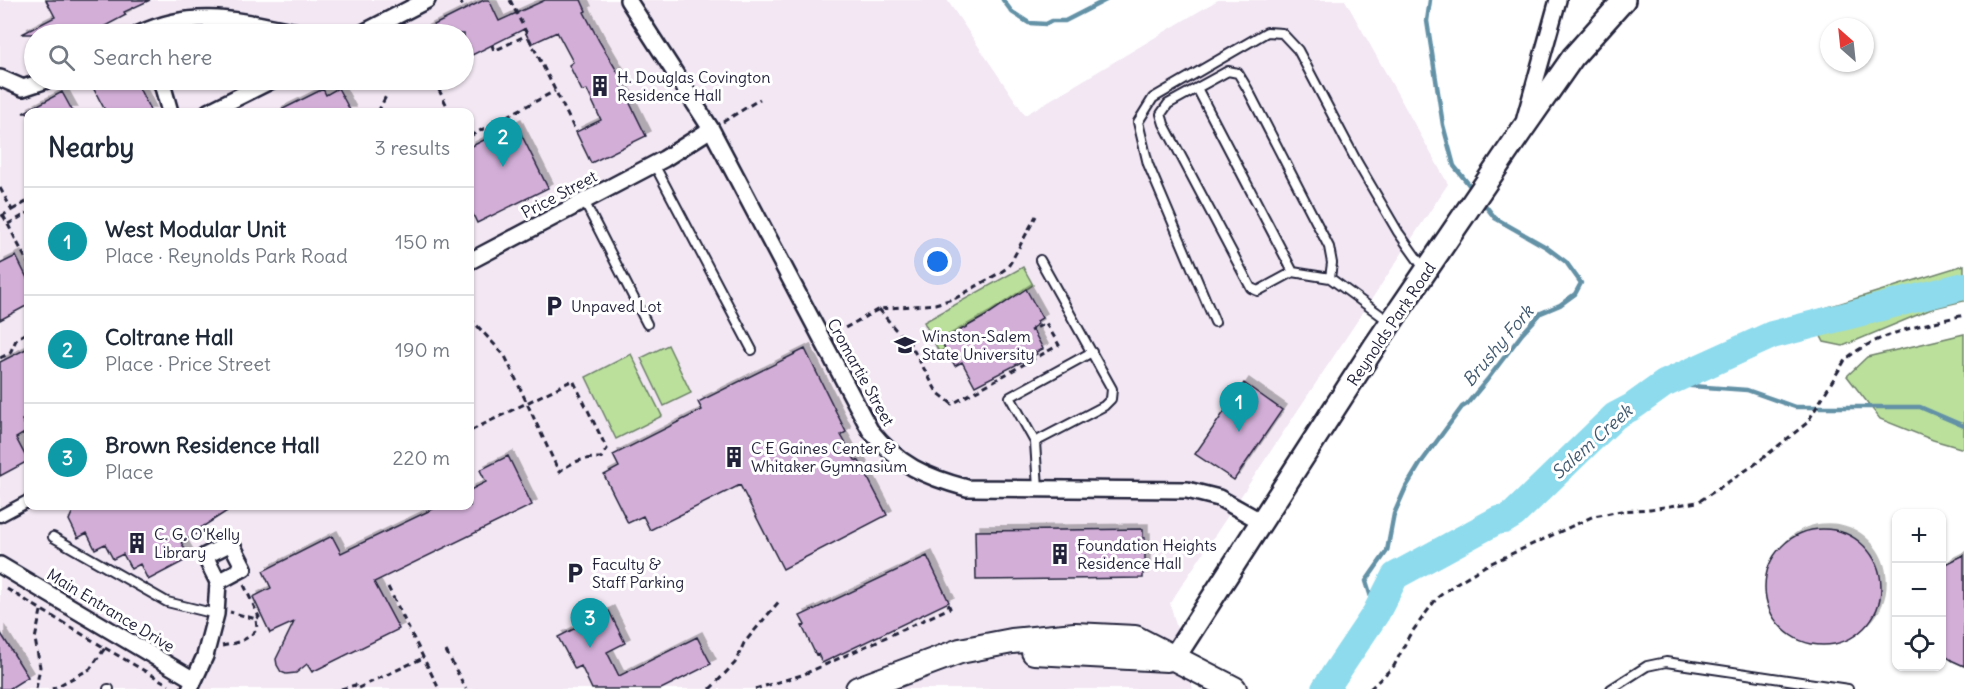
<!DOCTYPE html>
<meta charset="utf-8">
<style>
:root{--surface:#fff;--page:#f2f2f3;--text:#1f2937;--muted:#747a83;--line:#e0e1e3;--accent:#1a73e8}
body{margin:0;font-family:Delius,sans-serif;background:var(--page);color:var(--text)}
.controls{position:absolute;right:18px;bottom:18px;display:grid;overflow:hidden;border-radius:12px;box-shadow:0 2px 4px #0004}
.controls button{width:54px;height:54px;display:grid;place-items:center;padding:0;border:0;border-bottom:2px solid var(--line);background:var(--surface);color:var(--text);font:30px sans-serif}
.compass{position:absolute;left:1820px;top:18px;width:54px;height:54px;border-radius:50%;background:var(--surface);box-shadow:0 2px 4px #0004;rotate:333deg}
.you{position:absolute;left:938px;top:262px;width:21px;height:21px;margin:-15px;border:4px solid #fff;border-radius:50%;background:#1a73e8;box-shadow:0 0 0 9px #1a73e833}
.badge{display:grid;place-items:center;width:39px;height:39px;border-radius:50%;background:var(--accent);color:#fff;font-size:20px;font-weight:700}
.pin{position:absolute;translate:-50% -50px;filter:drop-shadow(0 2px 3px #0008)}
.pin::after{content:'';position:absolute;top:32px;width:21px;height:18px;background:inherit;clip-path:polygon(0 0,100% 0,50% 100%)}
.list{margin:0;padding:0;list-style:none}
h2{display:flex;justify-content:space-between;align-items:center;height:78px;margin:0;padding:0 24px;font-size:26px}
h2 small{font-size:20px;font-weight:400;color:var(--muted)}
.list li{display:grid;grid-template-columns:39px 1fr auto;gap:18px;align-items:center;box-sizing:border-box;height:108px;padding:0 24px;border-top:2px solid var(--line)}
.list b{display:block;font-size:22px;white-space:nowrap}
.list p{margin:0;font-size:20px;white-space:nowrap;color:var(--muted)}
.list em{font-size:20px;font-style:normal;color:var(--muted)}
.icon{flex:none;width:33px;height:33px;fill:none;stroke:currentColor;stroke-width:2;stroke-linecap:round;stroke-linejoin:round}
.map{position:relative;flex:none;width:1964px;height:689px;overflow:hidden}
.search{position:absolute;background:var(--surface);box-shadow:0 2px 4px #0004;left:24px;top:24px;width:450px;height:66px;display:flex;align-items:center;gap:15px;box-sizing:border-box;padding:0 21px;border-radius:33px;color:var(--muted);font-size:22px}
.panel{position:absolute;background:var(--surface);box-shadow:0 2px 4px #0004;left:24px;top:108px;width:450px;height:402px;border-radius:12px}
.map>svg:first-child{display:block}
</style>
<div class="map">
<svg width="1964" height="689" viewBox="0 0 1964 689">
<defs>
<filter id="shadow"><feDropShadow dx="5" dy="-5" stdDeviation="0" flood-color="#0004"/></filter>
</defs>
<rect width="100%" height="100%" fill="#fff"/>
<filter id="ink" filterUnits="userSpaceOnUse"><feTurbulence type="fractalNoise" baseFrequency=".0167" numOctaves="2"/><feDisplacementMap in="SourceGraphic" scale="12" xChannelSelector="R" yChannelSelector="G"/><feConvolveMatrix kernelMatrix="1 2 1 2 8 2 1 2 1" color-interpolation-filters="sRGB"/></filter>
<g filter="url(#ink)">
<!-- built -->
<path fill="#f2e7f3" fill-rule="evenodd" d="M0,0H947L1025,115L1218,0H1345L1448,184L1170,603L1193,689H0ZM34,34H464V80H34ZM28,112H470V506H28Z"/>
<!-- green -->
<path fill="#bae09b" stroke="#6e816b" stroke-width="1.5" d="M1964,265V301L1934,308L1843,346L1824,342L1809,313Z
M1023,267L1033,285L984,317L941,341L945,349L939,352L924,322Z
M1964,334V449L1933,440L1880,419L1847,376L1867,357Z
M668,345L691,393L664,406L641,358Z
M631,354L662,416L616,439L586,377Z"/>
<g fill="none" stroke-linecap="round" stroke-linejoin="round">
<!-- stream -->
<path stroke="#6391a6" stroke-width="4.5" d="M1003,0L1012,12L1029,23L1046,24L1052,21H1065L1106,0
M1430,0L1427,21L1443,125L1454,166L1474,191
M1664,384L1747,390L1795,407H1920L1964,426
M1376,613L1366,581L1387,551L1394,514L1406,487L1420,464L1462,407L1467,404L1487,380L1522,334L1541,313L1560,305L1575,294L1581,283L1566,262L1546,247L1495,218L1481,200"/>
<!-- river -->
<path stroke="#8edbed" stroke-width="28" d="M1325,689L1376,613L1395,576L1498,520H1504L1514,514L1615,416L1632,407L1664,384L1772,335L1964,286"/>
</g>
<!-- building -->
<path fill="#d3afd8" stroke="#22223b" stroke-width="1.5" filter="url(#shadow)" d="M46,0H150L124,12L126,15L90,34H22L55,17Z
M484,0H489L499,21L545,0H581L586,11L584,12L599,41L623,81L620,83L646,136L591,163L576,132L601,120L587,90L582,91L569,65L573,62L557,32L531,44L524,29L464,59V34H416Z
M89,80H135L151,112H106Z
M338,88L351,112H277L323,89L326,95Z
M62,92L73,112L23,113Z
M516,124L548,188L477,223L470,208V147Z
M16,256L28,280V305L0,320V264Z
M1026,289L1042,318L1037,321L1038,324L1032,328L1043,349L1036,352L1037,354L975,386L962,362L955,366L941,341L984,317Z
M28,348V417L22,420L28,431L16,438L28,461L0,476V362Z
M805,349L846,432L841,435L855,460L859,461L887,515L783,569L740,485L650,530L643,516L628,523L604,475L619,467L613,455L702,410L698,402Z
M1244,383L1282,410L1234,480L1195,454Z
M508,456L532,505L374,582L399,629L312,672L307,664L296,673L286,674L281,672L277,665L276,659L294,622L270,633L253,597L271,588L263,571L332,536L341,553L439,506H470V490L486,482L480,470Z
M75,506H235L199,529L200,532L181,542L190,558L148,580L140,564L131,569L123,554L113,559L105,544L95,549L87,533L78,538L69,520Z
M1143,529V538H1145V569L1143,570V578L976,580L975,531Z
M1765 587a58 58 0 1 1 116 0a58 58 0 1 1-116 0Z
M1964,555V666L1953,661L1941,653V569L1948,563Z
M927,556L949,602L822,663L818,654L816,655L802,626L805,625L800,616Z
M609,611L625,643L607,652L619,676L697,637L711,664L661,689H592L581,666L575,669L558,637Z
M0,632L28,677L9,689H0Z"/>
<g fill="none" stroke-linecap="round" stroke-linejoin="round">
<defs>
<path id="service" d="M1197,88L1293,272
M654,164L752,350
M584,201L647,324
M1330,278L1293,272L1258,291L1251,288L1164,124L1161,114L1168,104L1228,71L1238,73L1247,88L1329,247L1332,263L1330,278L1390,322
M1215,322L1148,164L1138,122L1153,98L1267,32L1282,33L1298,50L1357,162L1398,232L1425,270
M1035,442L1010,397L1092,352
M1038,488L1035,442L1104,406L1111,399L1112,389L1040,260
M53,537L167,602L216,614
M108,689H109
M1611,689L1647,666L1666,662L1848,689"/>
<path id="pedestrian" d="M0,516L28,501"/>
<path id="minor" d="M628,0L711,129L870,430C898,465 926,477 967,488L1187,490L1219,498L1262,522
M139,34C198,6 247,23 308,34
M361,34L427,0
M0,78L23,88L47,80
M161,80L170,112
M208,112L272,80
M1525,118L1558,0
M470,261L664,159L711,129
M0,565L194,680
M190,689L205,656L216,614L218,582L205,556L231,543L244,568L218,582"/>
<path id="secondary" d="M1173,659L1374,347L1522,130L1573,57L1624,0"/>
<path id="primary" d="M1034,652L1167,659
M858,689L960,651L1012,641L1075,635L1135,638L1234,689"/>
</defs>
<!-- service casing -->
<use href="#service" stroke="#22223b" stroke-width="12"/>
<!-- pedestrian casing -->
<use href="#pedestrian" stroke="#22223b" stroke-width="15"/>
<!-- minor casing -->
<use href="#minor" stroke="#22223b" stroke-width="20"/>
<!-- secondary casing -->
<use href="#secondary" stroke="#22223b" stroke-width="26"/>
<!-- primary casing -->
<use href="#primary" stroke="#22223b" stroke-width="28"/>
<!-- path -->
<path stroke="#22223b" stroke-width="3" stroke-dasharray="6 4.5" stroke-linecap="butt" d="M460,0L464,10
M510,0L576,132
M492,45L494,51L527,35
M434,80L450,112
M378,112L387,94
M723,122L760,99
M470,136L555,91
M0,188L12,210L0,217
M12,210L28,201
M3,215L28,263
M8,224L28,213
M879,309L895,329L909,342L937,392L952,404L1059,345L1046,323L1030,331
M470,318L505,356L559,472C573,461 583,458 601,458L607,449L573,380L470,431
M836,333L879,309L935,304L956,298L1001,272L1007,268L1011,262L1036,216
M0,358L10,353L17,338L28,332
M244,585L259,617L256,619
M388,587L439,689
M7,589L105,648L90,669L52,689
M222,646C236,643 247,641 257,629L256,619L230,612
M105,648L169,685
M446,651L466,689
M36,689L40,667L35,639L41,611
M341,689L355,685L356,689L423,658
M710,689L735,663L744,643L781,599
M755,689L802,675L820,667L950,608L947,602
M1370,689L1394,666L1409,636L1437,598L1455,584L1485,566L1594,516L1621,511L1650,509L1698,502L1754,465L1807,423L1845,360C1877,332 1925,325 1964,315"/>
<!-- service -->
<use href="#service" stroke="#fff" stroke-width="8"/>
<!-- pedestrian -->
<use href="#pedestrian" stroke="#fff" stroke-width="10"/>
<!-- minor -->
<use href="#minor" stroke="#fff" stroke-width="15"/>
<!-- secondary -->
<use href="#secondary" stroke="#fff" stroke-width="21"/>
<!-- primary -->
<use href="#primary" stroke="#fff" stroke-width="24"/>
</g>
</g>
<!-- icons -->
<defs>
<symbol id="building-bare" viewBox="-9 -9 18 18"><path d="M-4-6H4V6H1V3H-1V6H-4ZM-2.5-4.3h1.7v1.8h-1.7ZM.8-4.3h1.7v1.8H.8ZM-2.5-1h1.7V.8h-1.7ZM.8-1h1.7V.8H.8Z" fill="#22223b" stroke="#fff" stroke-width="2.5" paint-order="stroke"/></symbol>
<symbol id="parking-bare" viewBox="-9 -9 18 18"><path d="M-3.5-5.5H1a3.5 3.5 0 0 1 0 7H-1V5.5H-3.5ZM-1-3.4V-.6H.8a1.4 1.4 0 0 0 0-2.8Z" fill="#22223b" stroke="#fff" stroke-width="2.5" paint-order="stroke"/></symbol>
<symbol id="university-bare" viewBox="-9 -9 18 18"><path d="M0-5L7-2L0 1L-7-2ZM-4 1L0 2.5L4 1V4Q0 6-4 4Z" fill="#22223b" stroke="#fff" stroke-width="2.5" paint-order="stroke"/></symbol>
</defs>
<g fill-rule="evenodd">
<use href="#building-bare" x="585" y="71" width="30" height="30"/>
<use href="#parking-bare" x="539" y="291" width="30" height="30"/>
<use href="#university-bare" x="890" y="330" width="30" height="30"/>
<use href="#building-bare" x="719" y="442" width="30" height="30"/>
<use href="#building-bare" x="122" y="528" width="30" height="30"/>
<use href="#building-bare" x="1045" y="539" width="30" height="30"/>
<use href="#parking-bare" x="560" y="558" width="30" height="30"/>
</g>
<g text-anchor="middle" stroke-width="6" stroke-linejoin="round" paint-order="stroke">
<!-- poi labels -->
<g font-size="16" fill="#22223b" stroke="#fff" text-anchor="start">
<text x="617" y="83">H. Douglas Covington<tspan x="617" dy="18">Residence Hall</tspan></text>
<text x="571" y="312">Unpaved Lot</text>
<text x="922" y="342">Winston-Salem<tspan x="922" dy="18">State University</tspan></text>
<text x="751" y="454">C E Gaines Center &amp;<tspan x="751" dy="18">Whitaker Gymnasium</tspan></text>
<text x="154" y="540">C. G. O'Kelly<tspan x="154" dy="18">Library</tspan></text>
<text x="1077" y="551">Foundation Heights<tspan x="1077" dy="18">Residence Hall</tspan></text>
<text x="592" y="570">Faculty &amp;<tspan x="592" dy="18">Staff Parking</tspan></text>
</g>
<!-- street labels -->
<g font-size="16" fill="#22223b" stroke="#fff">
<text transform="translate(559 194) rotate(-28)" y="6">Price Street</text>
<text transform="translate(1391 324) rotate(-56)" y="6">Reynolds Park Road</text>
<text transform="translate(861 372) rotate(61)" y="6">Cromartie Street</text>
<text transform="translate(111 610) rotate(31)" y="6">Main Entrance Drive</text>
</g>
<!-- water labels -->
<g font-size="18" font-style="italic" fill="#425a70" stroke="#fff">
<text transform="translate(1498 346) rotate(-50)" y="6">Brushy Fork</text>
<text transform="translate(1592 442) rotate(-42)" y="6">Salem Creek</text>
</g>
</g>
</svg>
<div class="controls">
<button>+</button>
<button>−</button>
<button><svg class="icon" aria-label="locate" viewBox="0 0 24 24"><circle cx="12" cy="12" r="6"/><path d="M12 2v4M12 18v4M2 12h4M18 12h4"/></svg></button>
</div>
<svg class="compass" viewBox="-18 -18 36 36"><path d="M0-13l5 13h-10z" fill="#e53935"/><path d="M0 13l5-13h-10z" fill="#747a83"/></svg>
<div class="you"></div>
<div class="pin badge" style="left:1239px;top:432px;background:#0f9aa8">1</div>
<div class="pin badge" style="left:503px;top:167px;background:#0f9aa8">2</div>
<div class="pin badge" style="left:590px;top:648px;background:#0f9aa8">3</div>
<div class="search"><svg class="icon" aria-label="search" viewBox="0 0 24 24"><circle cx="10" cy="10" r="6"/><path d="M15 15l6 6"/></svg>Search here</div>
<section class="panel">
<h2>Nearby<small>3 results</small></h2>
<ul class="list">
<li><span class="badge" style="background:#0f9aa8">1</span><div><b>West Modular Unit</b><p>Place · Reynolds Park Road</p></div><em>150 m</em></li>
<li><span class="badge" style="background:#0f9aa8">2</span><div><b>Coltrane Hall</b><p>Place · Price Street</p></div><em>190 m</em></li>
<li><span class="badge" style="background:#0f9aa8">3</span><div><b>Brown Residence Hall</b><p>Place</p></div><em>220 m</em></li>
</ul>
</section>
</div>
